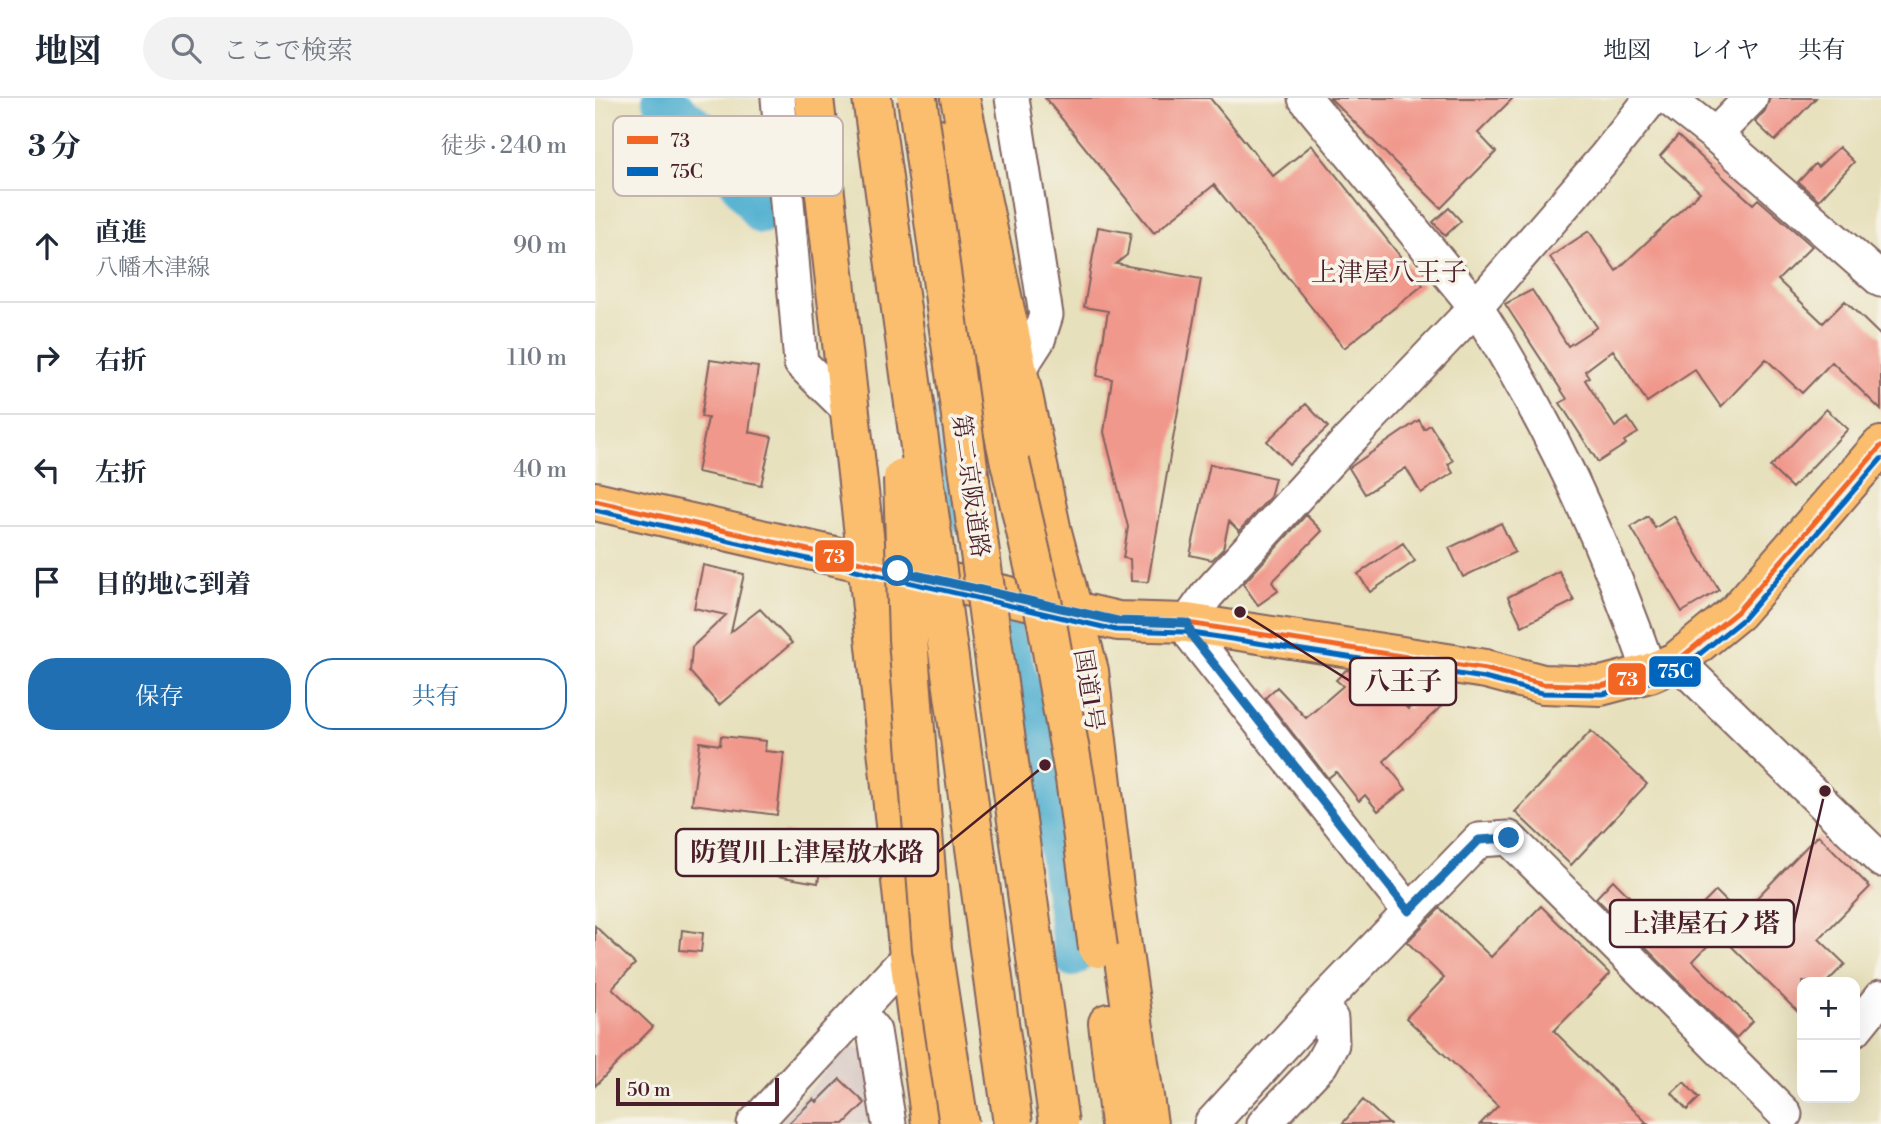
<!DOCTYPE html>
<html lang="ja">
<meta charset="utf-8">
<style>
:root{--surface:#fff;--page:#f2f2f3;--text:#1f2937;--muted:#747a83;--line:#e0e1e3;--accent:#1f6fb2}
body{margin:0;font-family:"Libre Bodoni","Noto Serif JP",serif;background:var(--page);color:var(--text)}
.controls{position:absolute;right:21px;bottom:21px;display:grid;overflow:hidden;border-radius:14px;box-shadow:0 7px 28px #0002}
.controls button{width:63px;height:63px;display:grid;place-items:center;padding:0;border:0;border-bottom:2px solid var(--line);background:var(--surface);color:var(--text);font:35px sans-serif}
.scale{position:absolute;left:21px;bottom:18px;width:163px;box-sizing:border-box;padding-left:7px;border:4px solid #4a1f2b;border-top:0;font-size:19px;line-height:24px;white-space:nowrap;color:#4a1f2b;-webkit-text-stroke:5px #f7f3e8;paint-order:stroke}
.stop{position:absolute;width:21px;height:21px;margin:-16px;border:5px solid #1f6fb2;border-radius:50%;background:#fff}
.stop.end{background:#1f6fb2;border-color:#fff;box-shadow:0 2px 7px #0008}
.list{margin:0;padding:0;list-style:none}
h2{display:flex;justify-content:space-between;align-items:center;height:91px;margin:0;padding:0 28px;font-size:30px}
h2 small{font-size:23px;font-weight:400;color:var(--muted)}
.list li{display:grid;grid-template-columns:46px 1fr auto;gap:21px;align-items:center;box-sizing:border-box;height:112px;padding:0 28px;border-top:2px solid var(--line)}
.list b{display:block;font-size:26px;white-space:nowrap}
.list p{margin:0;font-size:23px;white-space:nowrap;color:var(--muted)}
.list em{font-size:23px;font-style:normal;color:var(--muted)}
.actions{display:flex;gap:14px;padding:21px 28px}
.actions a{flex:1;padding:16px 0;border:2px solid var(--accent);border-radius:28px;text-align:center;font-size:24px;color:var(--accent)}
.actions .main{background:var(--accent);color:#fff}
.icon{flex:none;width:38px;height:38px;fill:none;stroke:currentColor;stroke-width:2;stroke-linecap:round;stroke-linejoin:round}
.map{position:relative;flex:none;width:1286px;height:1026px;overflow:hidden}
header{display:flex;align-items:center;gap:42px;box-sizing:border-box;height:98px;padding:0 35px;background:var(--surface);border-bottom:2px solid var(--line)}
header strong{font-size:33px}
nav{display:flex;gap:38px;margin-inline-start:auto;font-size:24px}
.search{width:490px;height:63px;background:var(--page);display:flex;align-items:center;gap:18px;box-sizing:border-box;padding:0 24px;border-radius:38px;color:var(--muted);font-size:26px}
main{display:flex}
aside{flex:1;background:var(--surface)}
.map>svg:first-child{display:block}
</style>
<header>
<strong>地図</strong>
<div class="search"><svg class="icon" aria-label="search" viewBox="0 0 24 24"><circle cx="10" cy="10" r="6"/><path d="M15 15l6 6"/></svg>ここで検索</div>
<nav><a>地図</a><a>レイヤ</a><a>共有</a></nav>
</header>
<main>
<aside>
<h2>3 分<small>徒歩 · 240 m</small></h2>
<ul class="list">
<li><svg class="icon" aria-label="ahead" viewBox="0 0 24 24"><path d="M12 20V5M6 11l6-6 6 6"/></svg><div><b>直進</b><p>八幡木津線</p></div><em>90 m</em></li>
<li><svg class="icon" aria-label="right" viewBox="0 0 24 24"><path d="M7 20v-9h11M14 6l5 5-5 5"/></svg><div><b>右折</b></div><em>110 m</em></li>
<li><svg class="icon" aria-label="left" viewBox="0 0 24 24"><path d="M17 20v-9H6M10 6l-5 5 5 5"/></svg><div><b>左折</b></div><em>40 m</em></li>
<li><svg class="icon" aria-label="arrive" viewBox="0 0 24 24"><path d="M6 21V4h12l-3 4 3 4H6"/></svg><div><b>目的地に到着</b></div></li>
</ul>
<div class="actions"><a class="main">保存</a><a>共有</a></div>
</aside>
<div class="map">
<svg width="1286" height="1026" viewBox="0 0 1286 1026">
<rect width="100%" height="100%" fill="#f7f3e8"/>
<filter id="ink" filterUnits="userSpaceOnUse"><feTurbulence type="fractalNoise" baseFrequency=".0143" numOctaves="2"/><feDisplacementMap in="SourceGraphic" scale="14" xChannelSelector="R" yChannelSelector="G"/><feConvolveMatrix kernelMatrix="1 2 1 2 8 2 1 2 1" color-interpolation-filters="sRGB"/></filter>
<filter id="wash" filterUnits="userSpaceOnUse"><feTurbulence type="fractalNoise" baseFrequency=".00686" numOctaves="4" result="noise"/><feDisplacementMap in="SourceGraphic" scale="28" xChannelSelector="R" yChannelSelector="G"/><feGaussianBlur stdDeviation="1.57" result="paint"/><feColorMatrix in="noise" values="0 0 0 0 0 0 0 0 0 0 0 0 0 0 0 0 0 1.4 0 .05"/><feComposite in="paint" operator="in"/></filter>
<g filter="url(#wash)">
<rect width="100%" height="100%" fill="#e7e0bc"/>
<!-- industrial -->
<path fill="#d1bfbd" d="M254,948L272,952L281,1026H182Z"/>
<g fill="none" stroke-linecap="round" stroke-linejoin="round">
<!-- river -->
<path stroke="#53b1d1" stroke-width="38" d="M66,0L106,31L166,117
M336,327L374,420
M405,517L450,667L478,860"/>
</g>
<g id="blocks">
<!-- building -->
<path fill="#f1988c" d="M450,0H615L678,78L717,47L828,187L749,250L619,87L559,135Z
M735,0H918L883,35L901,54L846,110Z
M1175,0H1221L1180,43L1160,24L1170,13Z
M1083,38L1158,106L1163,101L1217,148L1183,182L1228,225L1250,203L1286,238V312L1237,264L1207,295L1171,261L1126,309L1100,272L1052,304L1018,252L990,273L994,279L990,282L1020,329L1033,320L1043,335L1029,343L1031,346L1003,364L965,305L972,301L910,206L937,192L973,248L1002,229L955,159L994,133L1021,173L1105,94L1065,58Z
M1244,49L1259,64L1224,102L1203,84L1220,66L1223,69Z
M854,110L866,123L850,138L838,124Z
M503,129L536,135L532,157L521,166L606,181L553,484L536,483L535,461L528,460L533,429L509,334L517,281L502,278L513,213L489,209Z
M115,262L163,269L154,334L177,339L166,387L102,374L113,320L106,319Z
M711,306L733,329L694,366L672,343Z
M1231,311L1253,331L1197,390L1175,369Z
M824,322L829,331L835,327L858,363L853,366L858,375L826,395L811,370L770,396L754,370Z
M615,366L680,380L675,399L644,433L634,423L628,451L617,462L595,457Z
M711,417L727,433L677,484L683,493L663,507L648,486Z
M1053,418L1060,430L1079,418L1124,492L1087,514L1036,429Z
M906,425L920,454L868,479L854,450Z
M808,445L820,463L775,494L763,476Z
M108,467L149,476L136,534L165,511L197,545L124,607L95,574L97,549L131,517L99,510Z
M964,473L979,503L927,528L913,499Z
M751,572L758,573L768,582L772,578L778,585L784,580L813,611L839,585L846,586L857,598L789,663L811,691L783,713L770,697L764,703L741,674L733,680L670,600L682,589L711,620L748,588L741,582Z
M996,633L1052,686L976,767L920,714Z
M126,638L171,643L170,653L189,655L182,717L97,706L105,644L125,647Z
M189,735L223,741L222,748L229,749L223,785L182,778Z
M1223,737L1275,789L1224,841L1250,866L1232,884H1207V918L1124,836L1098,863L1158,923L1141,940L1001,800L1018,782L1075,840L1121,793L1145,817Z
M946,808L1015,876L959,933L1053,1026H885L903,1008L811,920L849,880L812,844L845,810L896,859Z
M0,828L40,866L17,890L58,929L0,988Z
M87,832L108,835L106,854L85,852Z
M245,981L270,1005L249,1026H193L219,1001L222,1004Z
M1089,984L1104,1000L1092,1012L1077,995Z
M768,1002L794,1026H747Z"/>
</g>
</g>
<g filter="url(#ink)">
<use href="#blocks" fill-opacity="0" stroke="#81635e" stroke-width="2"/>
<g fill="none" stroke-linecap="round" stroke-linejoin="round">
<defs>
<path id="minor" d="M183,0L206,265L255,313
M417,0L451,217L443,242L423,273
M710,0L881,209C954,323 1011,447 1055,575
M1073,0L1120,37L1286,182
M1120,37L1156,0
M1082,563L1286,762
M814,813L597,538L592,525L612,497L735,362L881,209L1011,58L1057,0
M263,913L279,933L294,1026
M1260,931L1286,899
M159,1026L314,858
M616,1026L724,908L884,742L914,740L1190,1016
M669,1026L726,966L737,946L736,921L724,908"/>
<path id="major" d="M0,403L523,523L592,525L891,571L948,586L1006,588L1055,575L1082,563L1142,514L1286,348"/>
<path id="highway" d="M219,0L272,463L314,858L336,1026
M365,0L457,434L494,573L521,807L553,1026
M343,40L415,364
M513,925L525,1026"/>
</defs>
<!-- minor casing -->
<use href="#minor" stroke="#81635e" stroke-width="37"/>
<!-- major casing -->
<use href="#major" stroke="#81635e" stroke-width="42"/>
<!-- highway casing -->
<use href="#highway" stroke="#81635e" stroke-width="42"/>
<!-- minor -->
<use href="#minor" stroke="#fff" stroke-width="33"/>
<!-- major -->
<use href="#major" stroke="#fbbe6e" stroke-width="38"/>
<!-- highway -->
<use href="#highway" stroke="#fbbe6e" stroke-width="38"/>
<defs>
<path id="highway-bridge" d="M277,0L418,1026
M322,0L464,1026
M415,364L452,525L480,681L503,850
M308,380L313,541L337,851L364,1026"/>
</defs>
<!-- highway-bridge casing -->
<use href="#highway-bridge" stroke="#81635e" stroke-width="42" stroke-linecap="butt"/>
<!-- highway-bridge -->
<use href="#highway-bridge" stroke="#fbbe6e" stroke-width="38"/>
<defs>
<path id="bus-1" d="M0,403L523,523L592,525L891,571L948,586L1006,588L1055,575L1082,563L1142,514L1286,348"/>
<path id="bus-2" d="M0,412L521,532L591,534L889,580L947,595L1008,596L1058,583L1086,571L1148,521L1286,361"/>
</defs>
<!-- bus-1 casing -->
<use href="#bus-1" stroke="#f7f3e8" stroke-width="10"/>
<!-- bus-2 casing -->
<use href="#bus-2" stroke="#f7f3e8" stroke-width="10"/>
<!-- bus-1 -->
<use href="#bus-1" stroke="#f26522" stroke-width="5"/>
<!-- bus-2 -->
<use href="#bus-2" stroke="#0065bd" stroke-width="5"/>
</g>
</g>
<g fill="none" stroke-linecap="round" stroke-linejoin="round" filter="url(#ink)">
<!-- route -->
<path stroke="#1f6fb2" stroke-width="9" d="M303,473L523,523L592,525L597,538L814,813L884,742L914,740"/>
</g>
<g text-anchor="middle" stroke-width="7" stroke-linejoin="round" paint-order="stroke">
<!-- street labels -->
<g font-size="24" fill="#4a1f2b" stroke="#f7f3e8">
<text transform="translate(376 388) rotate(82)" y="8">第二京阪道路</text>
<text transform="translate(494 592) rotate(81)" y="8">国道1号</text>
</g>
<!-- neighbourhood labels -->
<g font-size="26" fill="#4a1f2b" stroke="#f7f3e8">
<text x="794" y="183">上津屋八王子</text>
</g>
</g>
<!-- legend -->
<rect x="18" y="18" width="230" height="80" rx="10" fill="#f7f3e8" stroke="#c3b3af" stroke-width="2"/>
<rect x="32" y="38" width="31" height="8" fill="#f26522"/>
<rect x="32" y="69" width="31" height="9" fill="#0065bd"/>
<g font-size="19" fill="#4a1f2b">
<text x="75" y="49">73</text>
<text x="75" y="80">75C</text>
</g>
<!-- callouts -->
<path fill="none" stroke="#4a1f2b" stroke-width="2.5" d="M645 514L755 583M450 667L343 754M1230 693L1199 825"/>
<g fill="#4a1f2b" stroke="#f7f3e8" stroke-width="2.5">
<circle cx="645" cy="514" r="7"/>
<circle cx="450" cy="667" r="7"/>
<circle cx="1230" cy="693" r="7"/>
</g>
<g fill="#f7f3e8" stroke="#4a1f2b" stroke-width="2.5">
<rect x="755" y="560" width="106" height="47" rx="7"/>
<rect x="81" y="731" width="262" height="47" rx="7"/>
<rect x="1015" y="802" width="184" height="47" rx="7"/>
</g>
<g font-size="26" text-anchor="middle" font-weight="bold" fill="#4a1f2b">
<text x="808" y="592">八王子</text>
<text x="212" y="763">防賀川上津屋放水路</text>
<text x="1107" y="834">上津屋石ノ塔</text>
</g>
<g stroke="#f7f3e8" stroke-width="2.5">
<rect x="219" y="441" width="41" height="34" rx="7" fill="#f26522"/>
<rect x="1053" y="557" width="54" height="33" rx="7" fill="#0065bd"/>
<rect x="1012" y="564" width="40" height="34" rx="7" fill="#f26522"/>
</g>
<g font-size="19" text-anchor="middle" font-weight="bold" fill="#fff">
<text x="239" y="465">73</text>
<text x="1080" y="580">75C</text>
<text x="1032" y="588">73</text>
</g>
</svg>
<div class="controls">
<button>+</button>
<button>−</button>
</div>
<div class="scale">50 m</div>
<div class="stop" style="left:303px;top:473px"></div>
<div class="stop end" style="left:914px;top:740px"></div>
</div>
</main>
